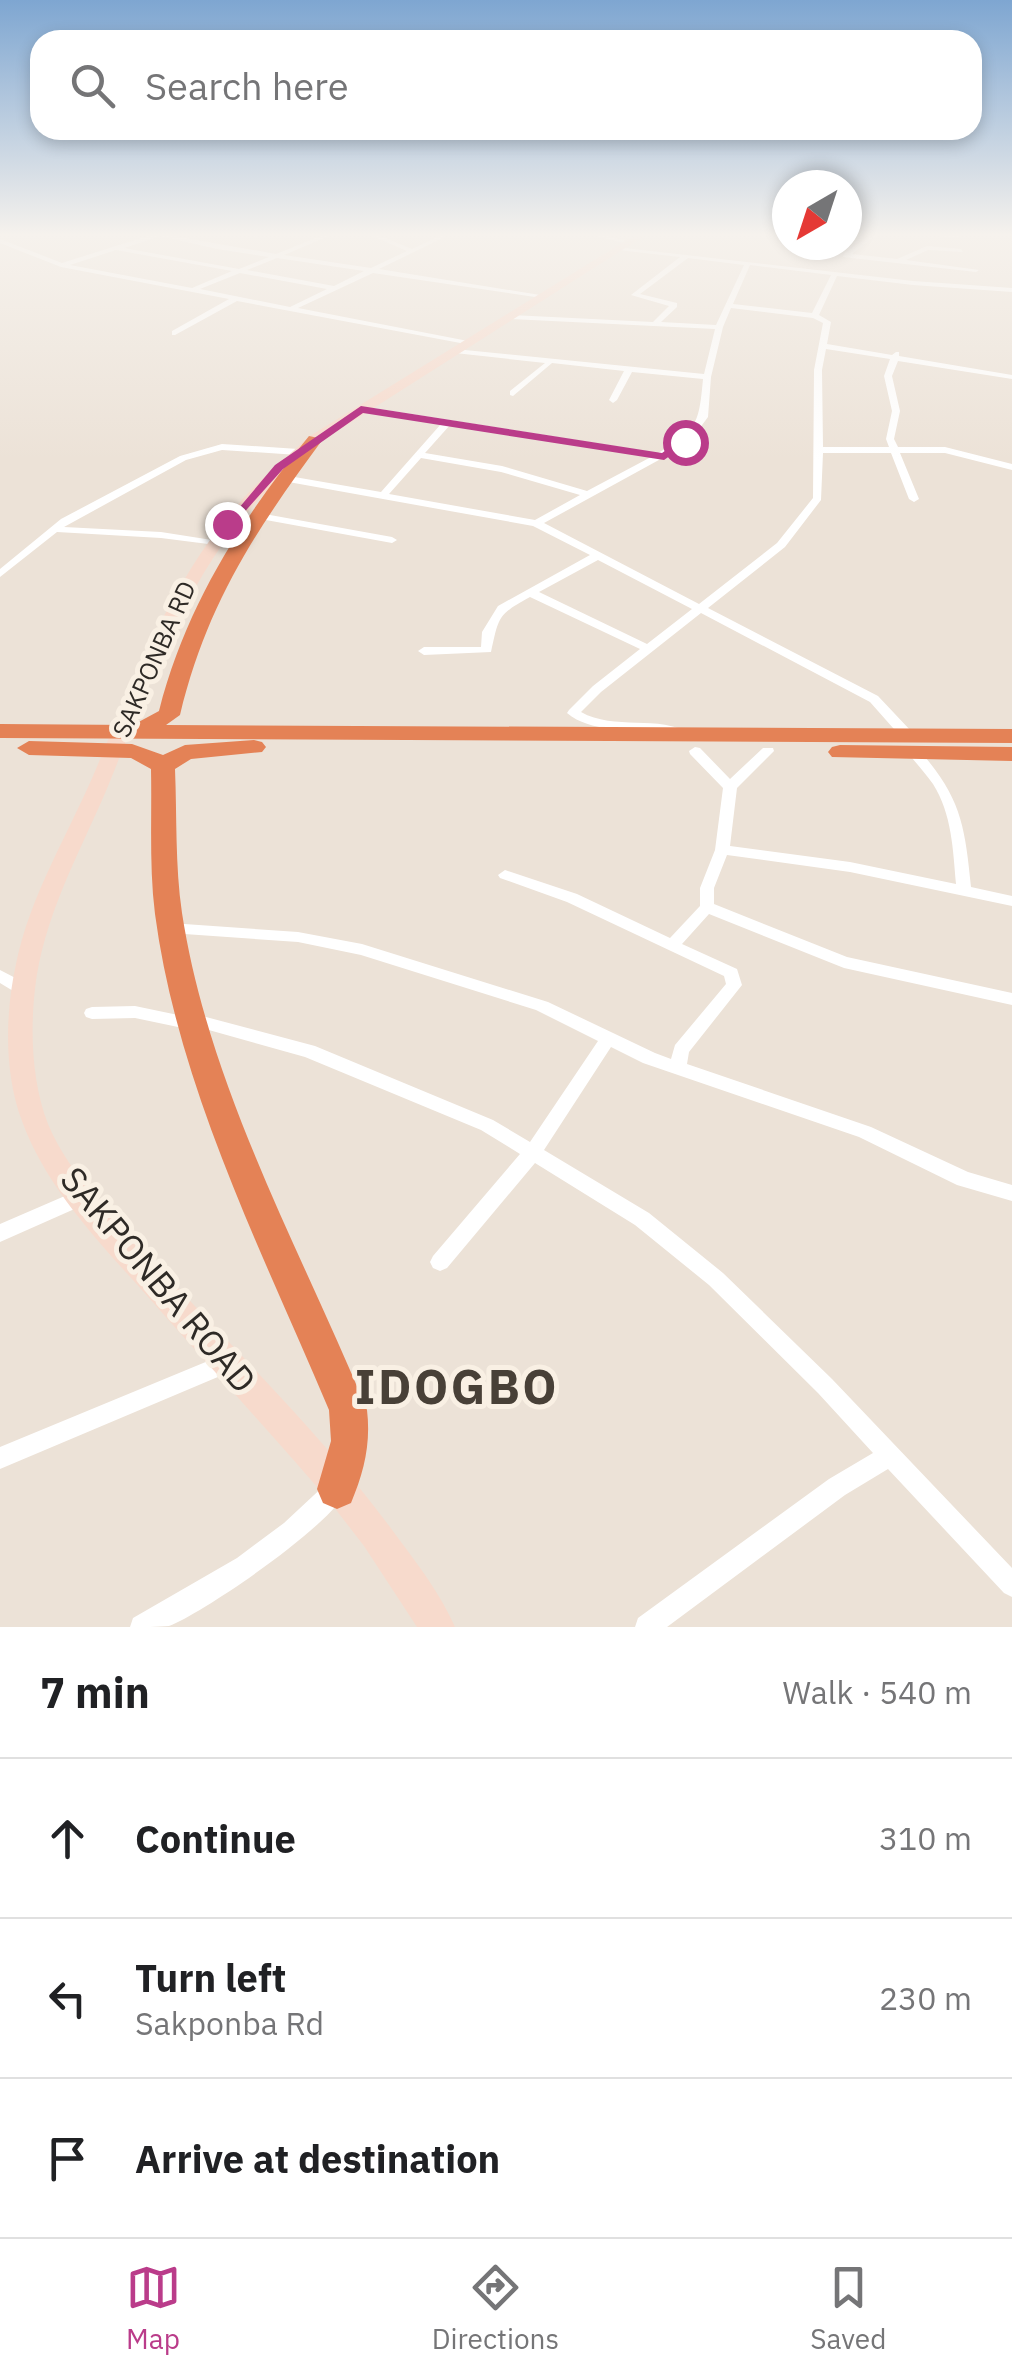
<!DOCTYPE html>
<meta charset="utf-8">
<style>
:root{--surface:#fff;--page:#f2f2f2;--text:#202124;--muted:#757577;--line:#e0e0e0;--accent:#ba3c8a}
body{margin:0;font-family:"IBM Plex Sans",sans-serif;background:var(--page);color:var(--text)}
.compass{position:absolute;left:772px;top:170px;width:90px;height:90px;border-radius:50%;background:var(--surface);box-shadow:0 5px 15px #0003;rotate:219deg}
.stop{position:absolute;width:30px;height:30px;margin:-22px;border:8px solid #ba3c8a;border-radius:50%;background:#fff}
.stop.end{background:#ba3c8a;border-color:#fff;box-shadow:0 2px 10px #0008}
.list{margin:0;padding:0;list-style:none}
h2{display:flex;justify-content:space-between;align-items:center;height:130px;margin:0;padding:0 40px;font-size:42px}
h2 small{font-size:32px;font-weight:400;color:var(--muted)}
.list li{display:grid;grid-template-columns:65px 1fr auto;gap:30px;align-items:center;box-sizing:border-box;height:160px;padding:0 40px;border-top:2px solid var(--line)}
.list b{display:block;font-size:38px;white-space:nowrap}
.list p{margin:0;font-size:32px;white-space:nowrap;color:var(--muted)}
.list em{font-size:32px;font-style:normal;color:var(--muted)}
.icon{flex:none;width:55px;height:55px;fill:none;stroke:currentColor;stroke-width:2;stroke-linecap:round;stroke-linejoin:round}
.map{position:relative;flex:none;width:1012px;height:1627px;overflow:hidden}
.search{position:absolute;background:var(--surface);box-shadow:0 5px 15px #0003;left:30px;right:30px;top:30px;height:110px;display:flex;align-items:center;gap:25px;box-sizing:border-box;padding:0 35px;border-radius:30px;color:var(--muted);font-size:38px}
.sheet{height:610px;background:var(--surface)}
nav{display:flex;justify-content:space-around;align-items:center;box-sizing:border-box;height:140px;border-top:2px solid var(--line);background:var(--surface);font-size:28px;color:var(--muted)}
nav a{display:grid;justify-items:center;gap:5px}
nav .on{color:var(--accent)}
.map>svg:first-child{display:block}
</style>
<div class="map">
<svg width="1012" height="1627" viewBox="0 0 1012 1627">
<rect width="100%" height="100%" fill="#ece2d7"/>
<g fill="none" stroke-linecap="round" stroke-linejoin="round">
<!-- street -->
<path fill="#fff" fill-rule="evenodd" d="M157,233L276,254L328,233H336L284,255L371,268L407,251L365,233H373L412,249L446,233H453L379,269L546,296L542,298L373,273L298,308L468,341L472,343L471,345L237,301L175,335H172V331L229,299L61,267L0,243V239L62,263ZM160,236L217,249L269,257L239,269L124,248ZM116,250L232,271L192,288L70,265ZM277,258L364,271L334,286L247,270ZM240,273L327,289L290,307L200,289Z
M585,233H595L630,242L627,244Z
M872,233H879L852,254L897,259L927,246L961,249L963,252L928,250L906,260L979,270L976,272L843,257L844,254Z
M912,233H980L953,238Z
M791,245H798L794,248Z
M616,247L913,281L1012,288V292L913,285L837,276L819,315L831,322L827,344L892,355L896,352H899V356L1012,375V379L898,361L892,376L900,411L894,439L898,447H945L1012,464V470L945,453H900L919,499L914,502L909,499L891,453H823L821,500L785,547L708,608L878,696L911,731L912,734L911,737H901L870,702L701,613L601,692L581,712C614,731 659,714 691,734L690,737C678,737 668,733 656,732C627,728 591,733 567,713L569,710L593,686L640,649L530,597C497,615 499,617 491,652L424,655L418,651L424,647H481L482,632L498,606L590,555L533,526L283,481L278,478L283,475L381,492L441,424L358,411V407L361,406L658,453C698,431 699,422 703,379L632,372L617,400L613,403L609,400L624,371L552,363L513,396L510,395V391L545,363L455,353L451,351L455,349L704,374L715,329L511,319L507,317L511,315L653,322L669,306L631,295L680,257L618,250ZM688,258L744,265L716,325L661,322L677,307V303L640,294ZM750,265L831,275L812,313L733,304ZM731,308L813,318L823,323L814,370L813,498L777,543L699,604L544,523L688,444L708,417L711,377L723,327ZM826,349L890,359L884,376L892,411L886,439L889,447H823L822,370ZM450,425L651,457L587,491L502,466L425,453ZM421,458L501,472L580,495L535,520L389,494ZM598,560L692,609L647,644L539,592Z
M222,444L298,449L303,452L298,455L222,450L186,460L64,527L161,532L212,540L216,541V545L161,538L57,532L0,577V569L61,519L180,456Z
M259,513L392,537L397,540L392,543L255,518V514Z
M695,747L700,748L730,779L763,748H773L774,751L737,788L730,846L850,862L956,884C953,850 952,814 933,784C925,773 916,763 908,753L909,750H919C961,797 965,826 971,887L1012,896V906L850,872L727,855L714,888V904L847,957L1012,993V1005L844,968L709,914L682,944L737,969L742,985L689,1052L687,1064L871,1127L968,1172L1012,1185V1201L957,1185L859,1137L643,1063L611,1047L544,1150L649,1213L723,1273L832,1379L1012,1568V1597L1004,1593L888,1469L845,1495L667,1627H635L638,1618L829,1479L873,1453L818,1393L709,1285L635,1225L535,1163L447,1268L440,1271L433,1268L430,1262L433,1256L520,1154L481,1130L305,1057L191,1025L178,1027L135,1018L92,1019L86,1017L84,1013L86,1009L92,1007L135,1006L178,1015L191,1013L315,1046L493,1120L530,1142L598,1041L536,1010L361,955L298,942L170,933L165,932L162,928L165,924L170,923L298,932L362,944L548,1002L655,1053L671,1059L675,1045L726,984L724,976L567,902L500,878L498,875L505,870L577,894L670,938L700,906V888L715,850L723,788L690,754L689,751Z
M0,970L29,985L31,989L29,993C18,996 9,988 0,983Z
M81,1189L88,1191L90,1197L88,1203L0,1242V1224Z
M225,1354L232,1357L235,1364L232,1371L0,1469V1447Z
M336,1479L344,1482L347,1490C333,1524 205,1612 169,1626C158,1627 142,1627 130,1627L133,1618L237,1558L284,1523L328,1482Z"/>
<!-- secondary -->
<path fill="#f7dacc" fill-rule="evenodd" d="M638,233H649L320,442C293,465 267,488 244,516C178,596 145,696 106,791C78,856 43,918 35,989C30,1032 32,1083 48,1124C70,1176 115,1220 153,1261C236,1352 326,1438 398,1538C419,1566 441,1595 455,1627H417L364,1546L330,1502C271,1433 209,1366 149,1298C102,1245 47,1190 22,1121C4,1073 5,1014 16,964C30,895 69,833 96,769C134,678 170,585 234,509C257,482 284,459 310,436Z"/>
<!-- highway -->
<path fill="#e48256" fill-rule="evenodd" d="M309,436L323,439C256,530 207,603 180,715L166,725L1012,729V743L0,738V724L133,725L159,711C186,605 241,520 309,436Z
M254,740L262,742L266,747L262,752L191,759L175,769C177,817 175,865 182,913C209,1088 300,1248 367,1410C371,1444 364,1472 351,1503L337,1509L323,1503L317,1489L331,1441L329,1410C262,1251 178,1087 155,914C149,866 152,817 151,769L131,758L29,755L17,748L29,741L132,744L163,755L185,745Z
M840,745L1012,747V761L832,757L828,752L832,747Z"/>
</g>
<!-- sky -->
<linearGradient id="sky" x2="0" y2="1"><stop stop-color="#7ea6d1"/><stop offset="0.51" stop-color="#f6f2ed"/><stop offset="1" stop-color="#f6f2ed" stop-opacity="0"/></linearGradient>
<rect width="1012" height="460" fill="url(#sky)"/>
<!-- route -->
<path fill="#ba3c8a" d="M361,406L662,453L681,440L690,442L664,460L363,413L283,469L231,527H223L275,465Z"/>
<g text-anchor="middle" stroke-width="10" stroke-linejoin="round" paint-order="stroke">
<!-- far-street labels -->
<g font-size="25" fill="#2e2a26" stroke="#f9f0e4">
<text transform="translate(154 659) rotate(-66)" y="9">SAKPONBA RD</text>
</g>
<!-- near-street labels -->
<g font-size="35" fill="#2e2a26" stroke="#f9f0e4">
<text transform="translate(158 1280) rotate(50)" y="12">SAKPONBA ROAD</text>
</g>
<!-- near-district labels -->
<g font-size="48" font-weight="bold" letter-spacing="2.5" fill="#484037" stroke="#f9f0e4">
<text x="457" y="1404">IDOGBO</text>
</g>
</g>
</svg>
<svg class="compass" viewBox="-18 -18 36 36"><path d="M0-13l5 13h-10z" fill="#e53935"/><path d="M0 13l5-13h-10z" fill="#757577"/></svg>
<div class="stop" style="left:685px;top:442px"></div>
<div class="stop end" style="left:227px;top:524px"></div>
<div class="search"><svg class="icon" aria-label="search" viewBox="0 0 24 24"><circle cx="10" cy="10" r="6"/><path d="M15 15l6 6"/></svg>Search here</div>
</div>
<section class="sheet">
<h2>7 min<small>Walk · 540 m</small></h2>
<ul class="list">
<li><svg class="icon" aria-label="ahead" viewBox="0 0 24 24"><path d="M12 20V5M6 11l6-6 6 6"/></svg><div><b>Continue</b></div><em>310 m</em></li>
<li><svg class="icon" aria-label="left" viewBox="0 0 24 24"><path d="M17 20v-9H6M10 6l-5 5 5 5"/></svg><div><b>Turn left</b><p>Sakponba Rd</p></div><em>230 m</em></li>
<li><svg class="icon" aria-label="arrive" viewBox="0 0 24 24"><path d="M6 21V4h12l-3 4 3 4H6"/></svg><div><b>Arrive at destination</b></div></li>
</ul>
</section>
<nav>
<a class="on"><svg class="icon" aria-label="map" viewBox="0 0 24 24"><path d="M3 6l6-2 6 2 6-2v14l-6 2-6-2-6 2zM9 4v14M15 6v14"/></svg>Map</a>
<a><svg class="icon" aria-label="directions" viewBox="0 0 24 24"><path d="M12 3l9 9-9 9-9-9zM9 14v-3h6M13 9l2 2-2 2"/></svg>Directions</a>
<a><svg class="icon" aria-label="saved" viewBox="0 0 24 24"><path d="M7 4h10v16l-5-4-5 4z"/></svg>Saved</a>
</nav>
